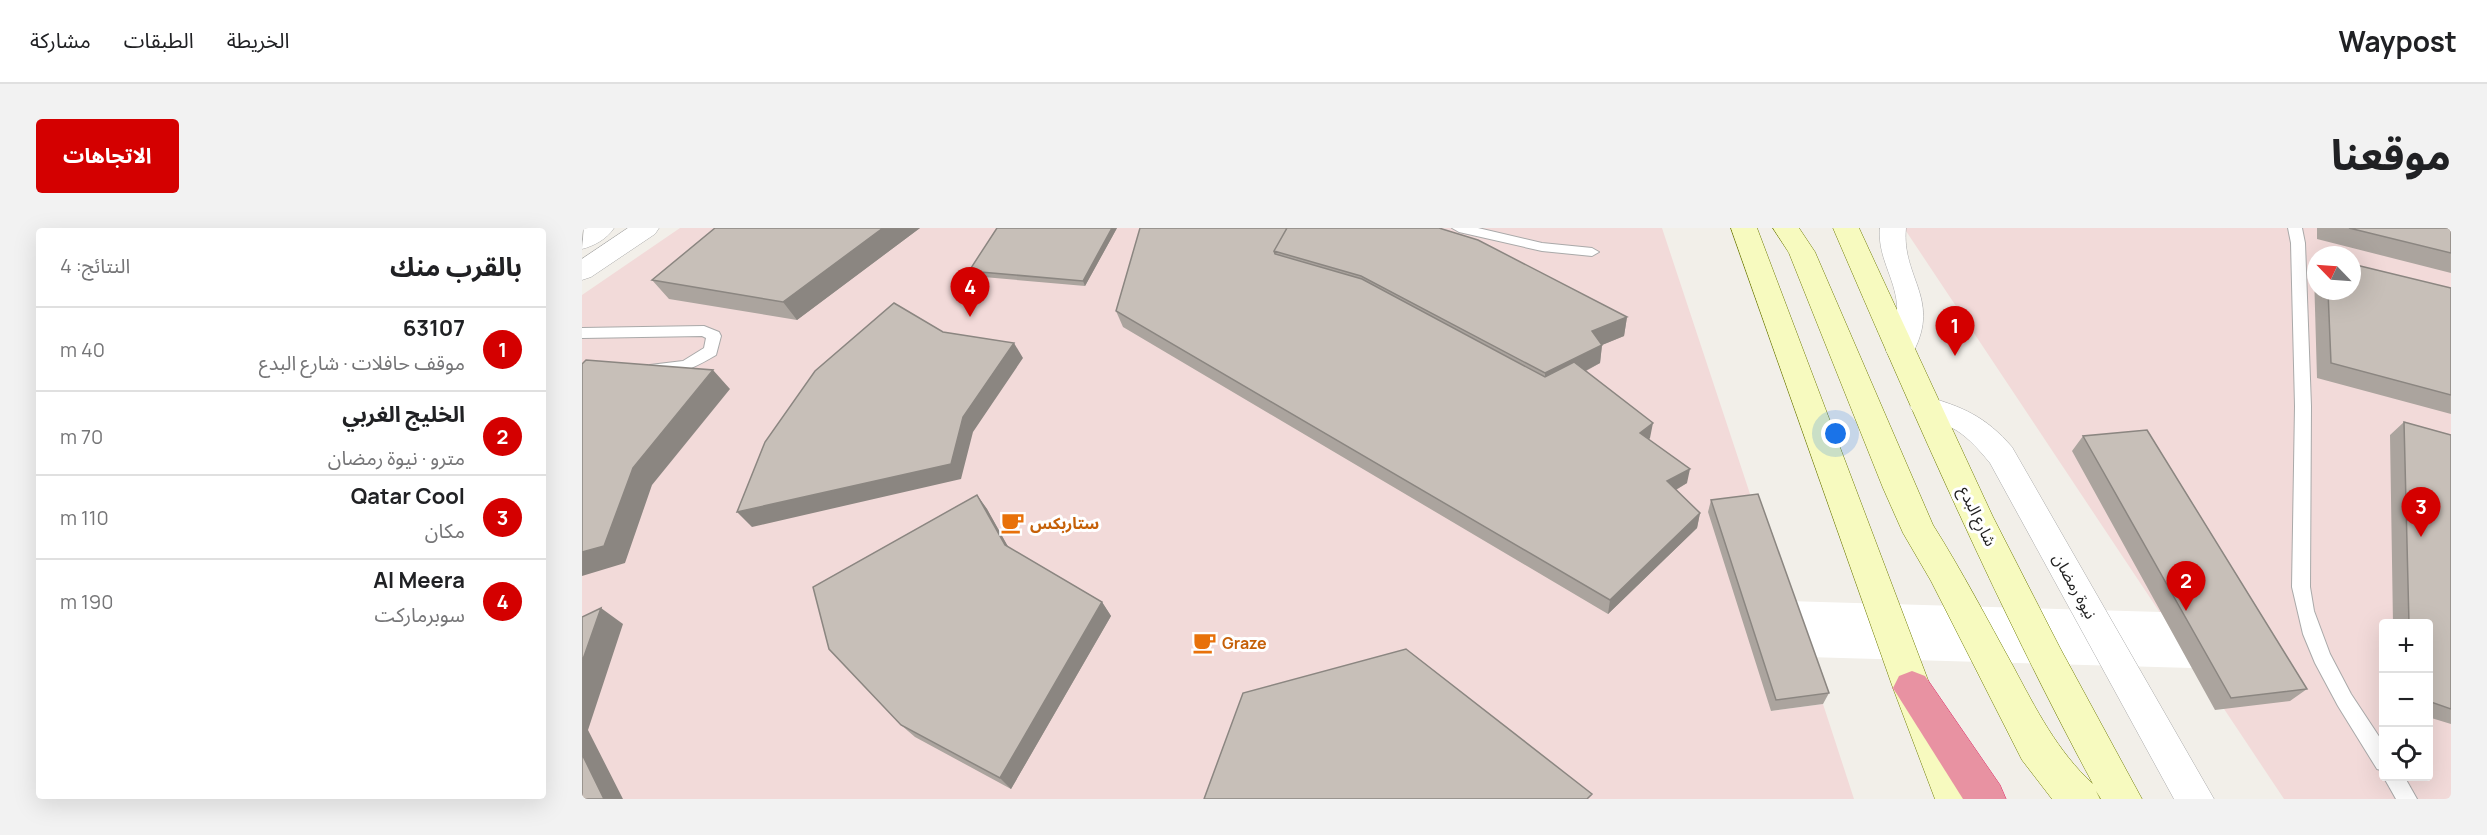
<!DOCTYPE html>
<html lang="ar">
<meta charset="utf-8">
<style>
:root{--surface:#fff;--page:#f2f2f2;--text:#202124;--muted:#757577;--line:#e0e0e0;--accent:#d40000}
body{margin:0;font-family:Manrope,"Noto Sans Arabic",sans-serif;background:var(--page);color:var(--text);direction:rtl}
.controls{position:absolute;right:18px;bottom:18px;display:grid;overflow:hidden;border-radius:6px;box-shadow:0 6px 24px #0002}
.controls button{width:54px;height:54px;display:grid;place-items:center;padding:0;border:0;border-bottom:2px solid var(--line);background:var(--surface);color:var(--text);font:30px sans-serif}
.compass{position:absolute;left:1725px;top:18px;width:54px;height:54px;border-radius:50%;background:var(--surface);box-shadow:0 6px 24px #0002;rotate:295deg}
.you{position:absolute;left:1254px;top:206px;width:21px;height:21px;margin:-15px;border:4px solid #fff;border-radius:50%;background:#1a73e8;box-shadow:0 0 0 9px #1a73e833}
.badge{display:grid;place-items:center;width:39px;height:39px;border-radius:50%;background:var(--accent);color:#fff;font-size:20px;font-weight:700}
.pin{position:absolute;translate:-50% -50px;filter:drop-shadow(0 2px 3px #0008)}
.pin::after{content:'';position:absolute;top:32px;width:21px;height:18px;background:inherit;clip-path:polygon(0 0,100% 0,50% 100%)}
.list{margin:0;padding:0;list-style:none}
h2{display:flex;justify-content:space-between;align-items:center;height:78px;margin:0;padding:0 24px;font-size:26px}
h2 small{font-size:20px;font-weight:400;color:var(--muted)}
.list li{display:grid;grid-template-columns:39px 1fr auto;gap:18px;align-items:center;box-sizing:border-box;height:84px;padding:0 24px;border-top:2px solid var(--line)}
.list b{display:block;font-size:22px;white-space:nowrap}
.list p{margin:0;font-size:20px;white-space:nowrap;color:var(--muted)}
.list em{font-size:20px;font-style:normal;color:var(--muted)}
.icon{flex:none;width:33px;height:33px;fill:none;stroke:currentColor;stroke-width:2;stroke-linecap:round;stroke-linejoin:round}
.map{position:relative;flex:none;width:1869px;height:571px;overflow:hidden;direction:ltr;border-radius:6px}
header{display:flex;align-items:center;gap:36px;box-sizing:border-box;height:84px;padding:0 30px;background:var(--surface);border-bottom:2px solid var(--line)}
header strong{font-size:28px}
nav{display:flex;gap:33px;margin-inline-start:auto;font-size:21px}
.intro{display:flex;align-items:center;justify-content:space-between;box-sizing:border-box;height:144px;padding:0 36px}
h1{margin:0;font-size:42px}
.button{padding:15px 27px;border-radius:6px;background:var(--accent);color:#fff;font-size:21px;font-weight:700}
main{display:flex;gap:36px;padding:0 36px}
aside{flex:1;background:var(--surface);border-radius:6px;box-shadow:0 6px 24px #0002}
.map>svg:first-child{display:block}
</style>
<header>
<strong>Waypost</strong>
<nav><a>الخريطة</a><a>الطبقات</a><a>مشاركة</a></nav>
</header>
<div class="intro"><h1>موقعنا</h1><a class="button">الاتجاهات</a></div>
<main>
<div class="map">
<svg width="1869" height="571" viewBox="0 0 1869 571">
<rect width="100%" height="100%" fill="#f2efe9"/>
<!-- commercial -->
<path fill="#f2dad9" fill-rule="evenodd" d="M98,0H1080L1172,278L1189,483L1241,476L1272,571H0V67Z
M1322,0H1869V571H1702ZM1734,27H1770V63H1734ZM1802,395H1846V548H1802Z"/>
<!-- pier -->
<path fill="#fff" d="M1205,373L1579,384L1610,440L1225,429Z"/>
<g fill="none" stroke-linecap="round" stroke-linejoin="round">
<defs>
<path id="lane" d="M870,0H896L960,15L1010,20L1017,24L1010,28L960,23L877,4Z
M1706,0H1720L1723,15L1729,178L1728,359L1732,383L1748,426L1769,466L1802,516V543L1795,541L1756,478L1733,435L1721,406L1710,359L1713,178L1709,15Z
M122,98L137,104L139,108L134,127C115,138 91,152 68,145L66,141L68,137L101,133L122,120L124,110L120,108L0,110V100Z
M1801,548H1822L1835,571H1814Z"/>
<path id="street" d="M2,0H32C25,11 12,18 0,21Z
M46,0H77L73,6L9,49L0,52V31Z
M1298,0H1324C1319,51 1362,72 1328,130L1318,133L1308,130L1304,123C1309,108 1316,93 1315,77C1313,50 1295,28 1298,0Z
M1343,168C1381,179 1403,188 1430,219L1632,571H1592L1408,235C1398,223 1388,211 1374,202C1360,194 1336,193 1328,179L1333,171Z"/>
<path id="secondary" d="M1149,0H1175L1349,460L1393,571H1353L1311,460Z
M1191,0H1217L1233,24L1351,297C1380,343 1405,391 1431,438C1454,481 1475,523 1511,556C1414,376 1332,188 1251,0H1277L1411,289L1478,420L1560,571H1519L1514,563L1518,571H1470L1440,532L1349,353L1321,305L1301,260L1207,25Z"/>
<path id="highway" d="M1330,443L1343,448L1418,557L1424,571H1381L1311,460L1317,448Z"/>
</defs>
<!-- lane casing -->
<use href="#lane" stroke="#a9a9a9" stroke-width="2"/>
<!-- street casing -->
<use href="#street" stroke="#a9a9a9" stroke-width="1"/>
<!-- secondary casing -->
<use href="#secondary" stroke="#707d05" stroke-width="1"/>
<!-- highway casing -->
<use href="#highway" stroke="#dc2a67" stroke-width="1"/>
<!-- lane -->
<use href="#lane" fill="#fff" fill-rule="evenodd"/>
<!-- street -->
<use href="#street" fill="#fff" fill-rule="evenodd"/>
<!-- secondary -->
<use href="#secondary" fill="#f7fabf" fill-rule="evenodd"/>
<!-- highway -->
<use href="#highway" fill="#e892a2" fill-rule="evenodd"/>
</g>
<!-- wall -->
<path fill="#aba49e" d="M133,0H338L215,92L87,71L70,52Z
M535,0L503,58L390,48L387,43Z
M558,0H857L1045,89L1042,108L1020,117L1018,135L1004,143L1068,210L1067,211L1105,255L1094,262L1118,285L1115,300L1026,386L541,99L534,83Z
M1735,0H1869V45L1735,11Z
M1734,43V63L1869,60V186L1735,150L1732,46Z
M1822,194L1869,207V496L1846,489V396H1811L1808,207Z
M1501,208L1725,461L1708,473L1633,482L1490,223Z
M395,267L405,281L426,319L520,374L529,388L429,561L333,509L319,497Z
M1129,272L1247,465L1241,476L1189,483L1126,284Z"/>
<!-- shaded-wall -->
<path fill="#8b8681" d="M301,0H338L215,92L201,74Z
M530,0H535L503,58L501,53Z
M1045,89L1042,108L1020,117L1018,135L963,164V145L1010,103Z
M432,115L441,130L391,204L379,251L170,299L155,284Z
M131,142L148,161L70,257L43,335L0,348V324L51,240Z
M1071,195L1068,210L1056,220L1058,205Z
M1108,241L1105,255L1083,268L1085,253Z
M395,267L405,281L433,331L423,317Z
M1118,285L1115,300L1026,386L1028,372Z
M520,374L529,388L429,561L418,550Z
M19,380L41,396L6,502L41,571H22L0,526V434Z"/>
<!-- building -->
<path fill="#c7bfb8" stroke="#8b8681" stroke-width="1.5" d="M133,0H301L201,74L70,52Z
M415,0H530L501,53L387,43Z
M558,0H705L692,23L693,26L780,51L963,149L992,134L1071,195L1058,205L1108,241L1085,253L1118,285L1028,372L534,83Z
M705,0H857L896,12L1045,89L1010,103L1020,117L963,145L779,48L692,23Z
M1767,0H1869V25Z
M1770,36L1869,60V167L1749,135L1746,63H1770Z
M312,75L361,104L432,115L381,189L369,236L155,284L183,214L233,143Z
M4,132L131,142L51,240L22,318L0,324V136Z
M1822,194L1869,207V481L1846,473V396H1827Z
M1565,202L1725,461L1649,470L1501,208Z
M1176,266L1247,465L1194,472L1129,272Z
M395,267L423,317L520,374L418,550L319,497L247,421L231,359Z
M19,380L0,434V389Z
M824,421L1010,566L1005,571H622L661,465Z
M0,526L22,571H0Z"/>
<!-- icons -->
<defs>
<symbol id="cafe-bare" viewBox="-9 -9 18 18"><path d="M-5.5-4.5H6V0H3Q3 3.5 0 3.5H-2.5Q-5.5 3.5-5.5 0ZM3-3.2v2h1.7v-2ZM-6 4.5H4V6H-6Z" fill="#e8710a" stroke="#fff" stroke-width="2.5" paint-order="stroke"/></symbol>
</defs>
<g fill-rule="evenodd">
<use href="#cafe-bare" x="414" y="278" width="33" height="33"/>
<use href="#cafe-bare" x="606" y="398" width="33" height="33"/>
</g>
<g text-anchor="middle" stroke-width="6" stroke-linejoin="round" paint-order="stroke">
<!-- street labels -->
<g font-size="16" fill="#222" stroke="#fff">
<text transform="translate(1396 288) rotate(64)" y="6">شارع البدع</text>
<text transform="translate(1493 358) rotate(61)" y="6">نيوة رمضان</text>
</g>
<!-- food labels -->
<g font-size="16" font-weight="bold" fill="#c56008" stroke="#fff" text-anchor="start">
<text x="448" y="301">ستاربكس</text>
<text x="640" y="421">Graze</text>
</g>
</g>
</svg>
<div class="controls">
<button>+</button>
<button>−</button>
<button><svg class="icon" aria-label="locate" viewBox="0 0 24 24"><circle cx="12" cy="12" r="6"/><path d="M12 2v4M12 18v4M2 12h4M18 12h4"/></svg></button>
</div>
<svg class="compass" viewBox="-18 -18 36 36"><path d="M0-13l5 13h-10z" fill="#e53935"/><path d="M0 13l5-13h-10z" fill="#757577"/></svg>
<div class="you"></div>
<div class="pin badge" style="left:1373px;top:128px">1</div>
<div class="pin badge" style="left:1604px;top:383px">2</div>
<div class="pin badge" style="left:1839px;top:309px">3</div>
<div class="pin badge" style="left:388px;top:89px">4</div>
</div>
<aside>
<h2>بالقرب منك<small>النتائج: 4</small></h2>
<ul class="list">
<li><span class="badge">1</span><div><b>63107</b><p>موقف حافلات · شارع البدع</p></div><em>40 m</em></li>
<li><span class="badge">2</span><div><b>الخليج الغربي</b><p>مترو · نيوة رمضان</p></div><em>70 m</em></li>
<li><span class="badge">3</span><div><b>Qatar Cool</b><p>مكان</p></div><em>110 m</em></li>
<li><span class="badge">4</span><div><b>Al Meera</b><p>سوبرماركت</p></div><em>190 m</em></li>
</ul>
</aside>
</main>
